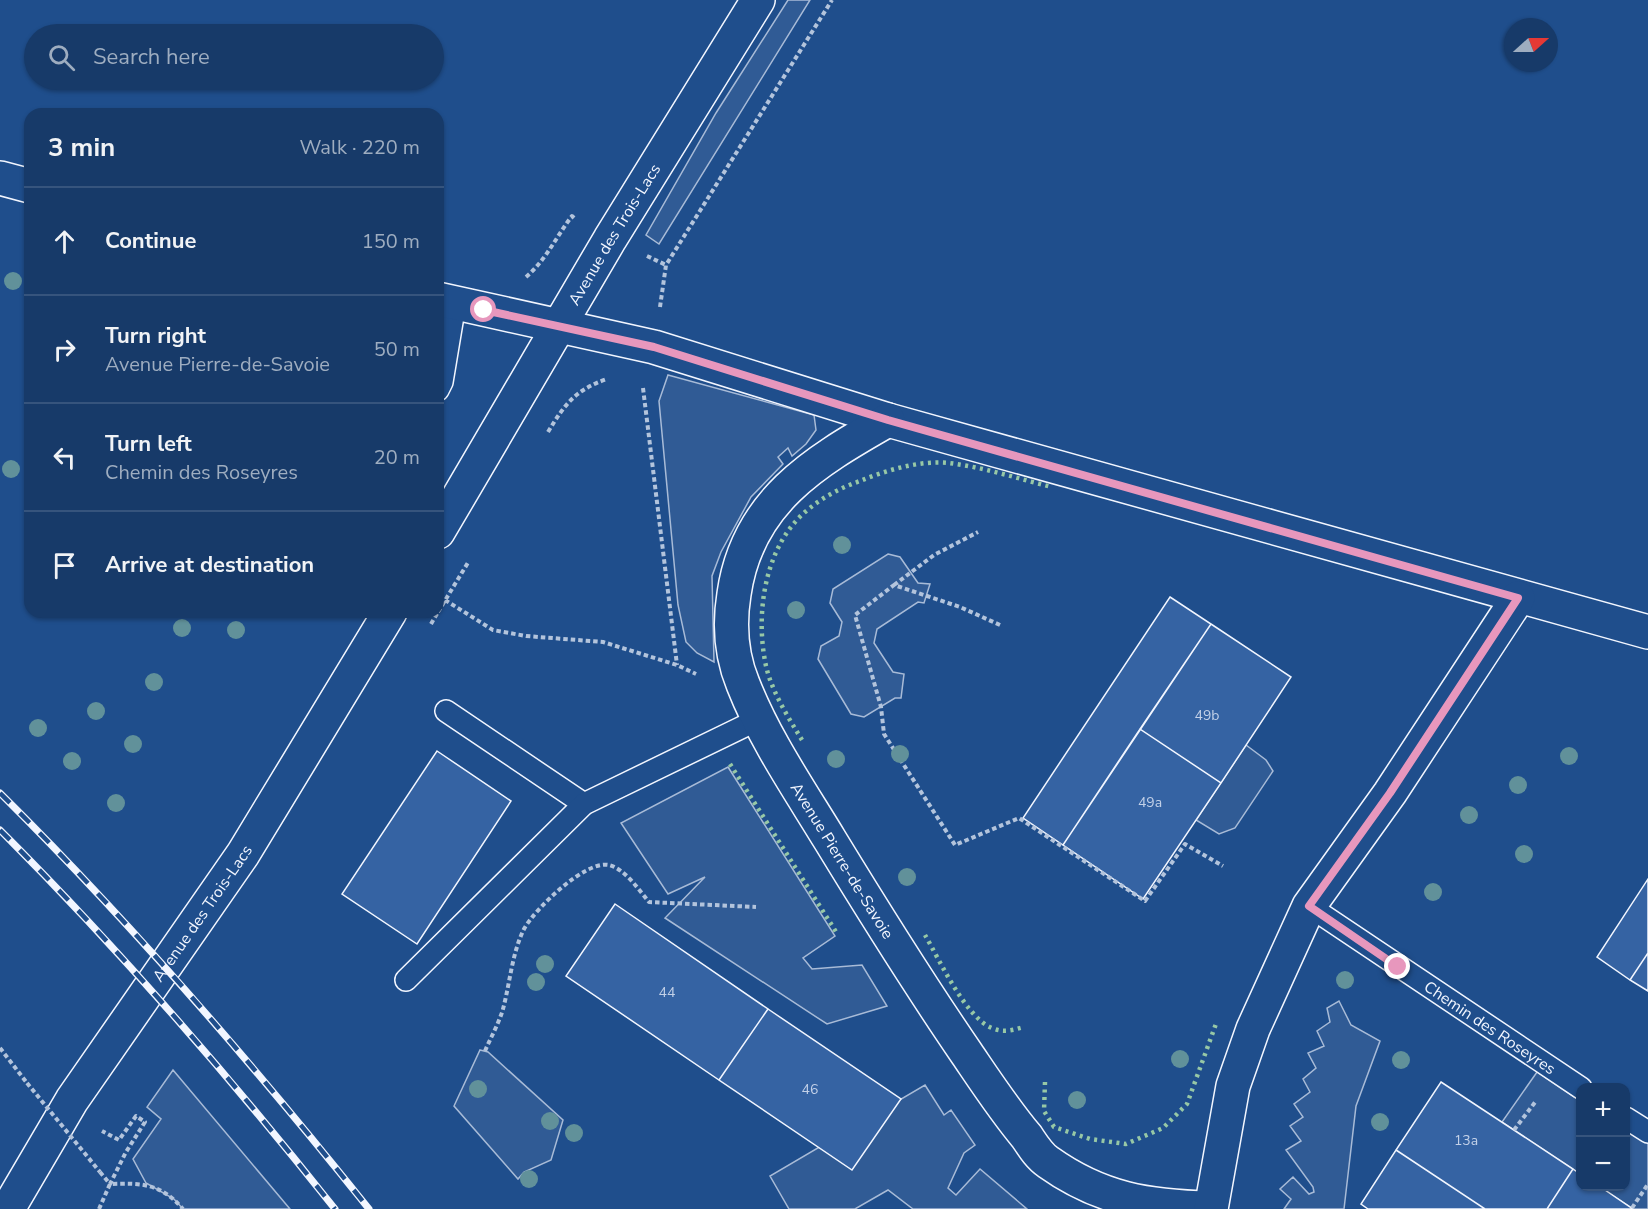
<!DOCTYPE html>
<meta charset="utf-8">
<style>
:root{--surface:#173a69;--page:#244571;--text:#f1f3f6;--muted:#9eadc0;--line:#36547d}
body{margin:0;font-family:"Nunito Sans",sans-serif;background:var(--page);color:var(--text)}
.controls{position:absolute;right:18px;bottom:18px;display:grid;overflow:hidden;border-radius:12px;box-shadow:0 2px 4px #0004}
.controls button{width:54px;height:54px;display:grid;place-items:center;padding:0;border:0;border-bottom:2px solid var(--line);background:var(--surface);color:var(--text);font:30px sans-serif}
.compass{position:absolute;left:1504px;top:18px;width:54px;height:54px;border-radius:50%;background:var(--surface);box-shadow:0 2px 4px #0004;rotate:69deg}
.stop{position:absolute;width:18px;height:18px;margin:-14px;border:4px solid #e797bd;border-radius:50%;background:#fff}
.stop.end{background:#e797bd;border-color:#fff;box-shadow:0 2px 6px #0008}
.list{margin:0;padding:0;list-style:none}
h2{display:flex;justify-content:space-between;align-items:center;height:78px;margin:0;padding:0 24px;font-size:26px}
h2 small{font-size:20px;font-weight:400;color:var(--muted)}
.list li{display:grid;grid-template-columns:39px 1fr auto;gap:18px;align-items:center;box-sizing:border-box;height:108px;padding:0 24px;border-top:2px solid var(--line)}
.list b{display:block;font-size:22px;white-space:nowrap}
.list p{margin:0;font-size:20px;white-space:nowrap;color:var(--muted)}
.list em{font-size:20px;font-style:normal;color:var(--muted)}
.icon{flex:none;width:33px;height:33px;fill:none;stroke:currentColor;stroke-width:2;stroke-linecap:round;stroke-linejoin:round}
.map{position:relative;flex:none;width:1648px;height:1209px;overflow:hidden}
.search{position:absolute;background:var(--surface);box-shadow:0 2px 4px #0004;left:24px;top:24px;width:420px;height:66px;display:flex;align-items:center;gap:15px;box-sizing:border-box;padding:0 21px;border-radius:33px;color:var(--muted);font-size:22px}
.panel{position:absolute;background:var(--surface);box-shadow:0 2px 4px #0004;left:24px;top:108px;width:420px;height:510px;border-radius:18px}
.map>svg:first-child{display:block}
</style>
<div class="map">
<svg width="1648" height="1209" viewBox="0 0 1648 1209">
<rect width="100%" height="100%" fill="#1f4e8c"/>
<!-- built -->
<path fill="#305b95" stroke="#a8bbd7" stroke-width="1.5" d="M788,0H810L659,244L646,235L716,113Z
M668,375L814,415L816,430L806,444L792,456L788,448L778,457L783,464L751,497L721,552L712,576L714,662L697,653L686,642L678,605L659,401Z
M888,554L900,557L918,583L930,584L924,603L918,602L877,629L874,643L893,672L904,674L901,698H895L864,717L851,714L818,659L821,646L839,636L842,622L830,603L833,589Z
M1246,745L1266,760L1273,771L1235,828L1219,834L1196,820Z
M728,767L835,936L803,958L812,969L862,965L887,1006L827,1024L665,918L705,877L668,894L621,823Z
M1339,1001L1351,1025L1380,1041L1356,1106L1344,1209H1284L1291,1199L1280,1189L1293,1177L1309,1194L1314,1192L1313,1187L1286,1150L1301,1141L1290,1126L1303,1117L1294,1104L1310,1092L1303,1079L1316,1068L1308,1053L1324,1046L1317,1031L1330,1022L1327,1008Z
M480,1050L488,1052L563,1120L551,1160L524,1172L518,1179L454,1106Z
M173,1070L290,1209H183L174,1199L146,1183L133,1159L161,1119L147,1107Z
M1537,1072L1580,1101V1174L1502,1122Z
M925,1085L944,1115L951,1110L975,1145L964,1153L948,1188L956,1195L980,1169L1027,1209H913L888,1190L855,1209H789L770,1176Z
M1626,1130L1648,1142V1209H1633L1599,1187L1626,1186Z"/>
<!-- building -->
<path fill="#3563a3" stroke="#f2f6ff" stroke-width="1.5" d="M1170,597L1211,624L1063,845L1023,818Z
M1211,624L1291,677L1221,783L1140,729Z
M1140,729L1221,783L1143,899L1063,845Z
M437,751L511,801L417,944L342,894Z
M1648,879V953L1630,980L1597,957Z
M615,904L768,1009L719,1080L566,976Z
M1648,953V991L1630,980Z
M768,1009L901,1099L852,1170L719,1080Z
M1441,1082L1573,1169L1547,1209H1485L1396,1150Z
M1396,1150L1485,1209H1368L1361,1204Z
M1573,1169L1580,1174V1186H1599L1633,1209H1547Z"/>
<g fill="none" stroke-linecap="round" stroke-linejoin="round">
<defs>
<g id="service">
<path d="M438,390L442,382L455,304"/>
<path d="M446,711L584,804"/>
<path id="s1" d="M1309,906L1581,1088"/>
<path d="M406,980L584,804L759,719"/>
<path d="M1626,1118L1648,1132"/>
</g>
<g id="minor">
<path d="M0,178L30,186"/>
<path d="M438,299L654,347L888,420L1648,632"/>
<path id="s2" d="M888,420C814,462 747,502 734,594C729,625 731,655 743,684C765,740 799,789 830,840C874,912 919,984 967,1054C986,1082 1005,1111 1027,1137C1033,1146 1039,1156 1048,1162C1100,1199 1148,1207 1211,1208"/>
<path d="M1211,1209L1233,1086L1253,1029L1309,906L1390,793L1518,598"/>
</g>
<g id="tertiary">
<path id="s3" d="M438,532L610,239L758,0"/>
<path id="s4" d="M8,1209L72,1100L243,854L390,612"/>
</g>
</defs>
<!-- service casing -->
<use href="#service" stroke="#f2f6ff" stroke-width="24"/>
<!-- minor casing -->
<use href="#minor" stroke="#f2f6ff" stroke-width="36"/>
<!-- tertiary casing -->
<use href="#tertiary" stroke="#f2f6ff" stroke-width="36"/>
<!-- path -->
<path stroke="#b3c4dc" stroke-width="4" stroke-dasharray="4.5 3" stroke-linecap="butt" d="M647,256L666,265
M526,277C546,260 556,237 572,216L574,218
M660,307L666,265L832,0
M643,388L677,665
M548,432C565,404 575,390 607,379
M894,585L934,555L978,532
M445,600L493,630L526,636L603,642L677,665L696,674
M438,612L469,561
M431,624L438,612
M1000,625L960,607L894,585L855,615L881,707L884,734L955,845L1019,818L1145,901L1185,844L1223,866
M0,1048L27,1083
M485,1051C491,1037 499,1023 503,1009C510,983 512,953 524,929C535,909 585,860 609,865C625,869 639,890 649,902L756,907
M1514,1130L1536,1101
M100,1172L110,1184L126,1152L145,1122L136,1116L119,1140L102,1131
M1632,1208L1648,1184
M99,1209L110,1184C142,1183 160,1183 183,1209"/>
<!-- service -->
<use href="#service" stroke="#1f4e8c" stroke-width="21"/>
<!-- minor -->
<use href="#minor" stroke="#1f4e8c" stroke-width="33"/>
<!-- tertiary -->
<use href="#tertiary" stroke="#1f4e8c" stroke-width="33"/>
<defs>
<path id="rail" d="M0,793C132,924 253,1064 369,1209
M0,830C120,950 230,1077 335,1209"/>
</defs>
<!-- rail casing -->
<use href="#rail" stroke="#f2f6ff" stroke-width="7"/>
<!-- rail -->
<use href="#rail" stroke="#1f4e8c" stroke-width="4.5" stroke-dasharray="14" stroke-linecap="butt"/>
<!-- path-bridge -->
<path stroke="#b3c4dc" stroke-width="4" stroke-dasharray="4.5 3" stroke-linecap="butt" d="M27,1083L100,1172"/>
<!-- hedge -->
<path stroke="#97c8a6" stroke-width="4.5" stroke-dasharray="3 4.5" stroke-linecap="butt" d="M802,740C788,717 772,692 766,666C755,615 764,548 805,512C821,498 840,488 860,481C887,470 920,460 949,463C983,467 1019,479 1052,487
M730,764L838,935
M925,935C939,959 966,1018 992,1028C1003,1033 1013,1030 1024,1027
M1045,1082L1044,1111L1054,1127L1090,1139L1126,1144L1163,1128L1187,1104L1217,1021"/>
</g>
<!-- trees -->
<g fill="#61919a">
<circle cx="13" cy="281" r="9"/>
<circle cx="11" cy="469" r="9"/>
<circle cx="842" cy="545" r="9"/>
<circle cx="796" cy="610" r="9"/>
<circle cx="182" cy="628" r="9"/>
<circle cx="236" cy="630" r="9"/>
<circle cx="154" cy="682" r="9"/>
<circle cx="96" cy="711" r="9"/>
<circle cx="38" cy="728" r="9"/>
<circle cx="133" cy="744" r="9"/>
<circle cx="900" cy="754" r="9"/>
<circle cx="1569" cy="756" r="9"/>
<circle cx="836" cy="759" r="9"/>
<circle cx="72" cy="761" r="9"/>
<circle cx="1518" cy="785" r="9"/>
<circle cx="116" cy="803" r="9"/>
<circle cx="1469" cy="815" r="9"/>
<circle cx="1524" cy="854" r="9"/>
<circle cx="907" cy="877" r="9"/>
<circle cx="1433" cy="892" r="9"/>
<circle cx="545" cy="964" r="9"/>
<circle cx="1345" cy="980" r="9"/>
<circle cx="536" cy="982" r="9"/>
<circle cx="1180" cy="1059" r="9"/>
<circle cx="1401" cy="1060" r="9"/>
<circle cx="478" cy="1089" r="9"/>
<circle cx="1077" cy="1100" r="9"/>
<circle cx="550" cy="1121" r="9"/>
<circle cx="1380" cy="1122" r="9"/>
<circle cx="574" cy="1133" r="9"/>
<circle cx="529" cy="1179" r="9"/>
</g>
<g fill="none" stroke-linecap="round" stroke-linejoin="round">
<!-- route -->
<path stroke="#e797bd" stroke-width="8" d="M484,310L654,347L888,420L1518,598L1390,793L1309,906L1398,967"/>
</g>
<g text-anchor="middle" stroke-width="4.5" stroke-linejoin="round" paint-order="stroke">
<!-- number labels -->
<g font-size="14" fill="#c3d1e8">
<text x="1207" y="720">49b</text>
<text x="1150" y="807">49a</text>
<text x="667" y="997">44</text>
<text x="810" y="1094">46</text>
<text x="1466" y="1145">13a</text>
</g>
<!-- street labels -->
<g font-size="16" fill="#f2f6ff" stroke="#1f4e8c">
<text dy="6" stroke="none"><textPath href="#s3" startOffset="346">Avenue des Trois-Lacs</textPath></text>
<text dy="6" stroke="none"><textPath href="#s2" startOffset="537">Avenue Pierre-de-Savoie</textPath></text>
<text dy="6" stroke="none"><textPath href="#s4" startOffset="354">Avenue des Trois-Lacs</textPath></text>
<text dy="6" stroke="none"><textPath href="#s1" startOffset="218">Chemin des Roseyres</textPath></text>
</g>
</g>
</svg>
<div class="controls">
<button>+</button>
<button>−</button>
</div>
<svg class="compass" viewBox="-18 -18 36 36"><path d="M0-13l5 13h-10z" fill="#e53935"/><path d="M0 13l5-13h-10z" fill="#9eadc0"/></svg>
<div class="stop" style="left:484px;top:310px"></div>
<div class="stop end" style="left:1398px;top:967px"></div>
<div class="search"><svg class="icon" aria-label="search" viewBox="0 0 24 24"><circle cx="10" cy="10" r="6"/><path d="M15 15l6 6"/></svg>Search here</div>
<section class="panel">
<h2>3 min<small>Walk · 220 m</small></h2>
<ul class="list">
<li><svg class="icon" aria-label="ahead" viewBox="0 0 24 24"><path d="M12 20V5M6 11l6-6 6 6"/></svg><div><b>Continue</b></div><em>150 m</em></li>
<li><svg class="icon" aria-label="right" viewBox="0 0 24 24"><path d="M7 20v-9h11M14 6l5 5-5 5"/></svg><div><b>Turn right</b><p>Avenue Pierre-de-Savoie</p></div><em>50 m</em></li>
<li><svg class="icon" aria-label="left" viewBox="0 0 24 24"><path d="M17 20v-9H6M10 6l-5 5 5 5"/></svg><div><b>Turn left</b><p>Chemin des Roseyres</p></div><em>20 m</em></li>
<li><svg class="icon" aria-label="arrive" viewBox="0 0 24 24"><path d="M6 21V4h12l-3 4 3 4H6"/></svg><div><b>Arrive at destination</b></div></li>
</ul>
</section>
</div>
